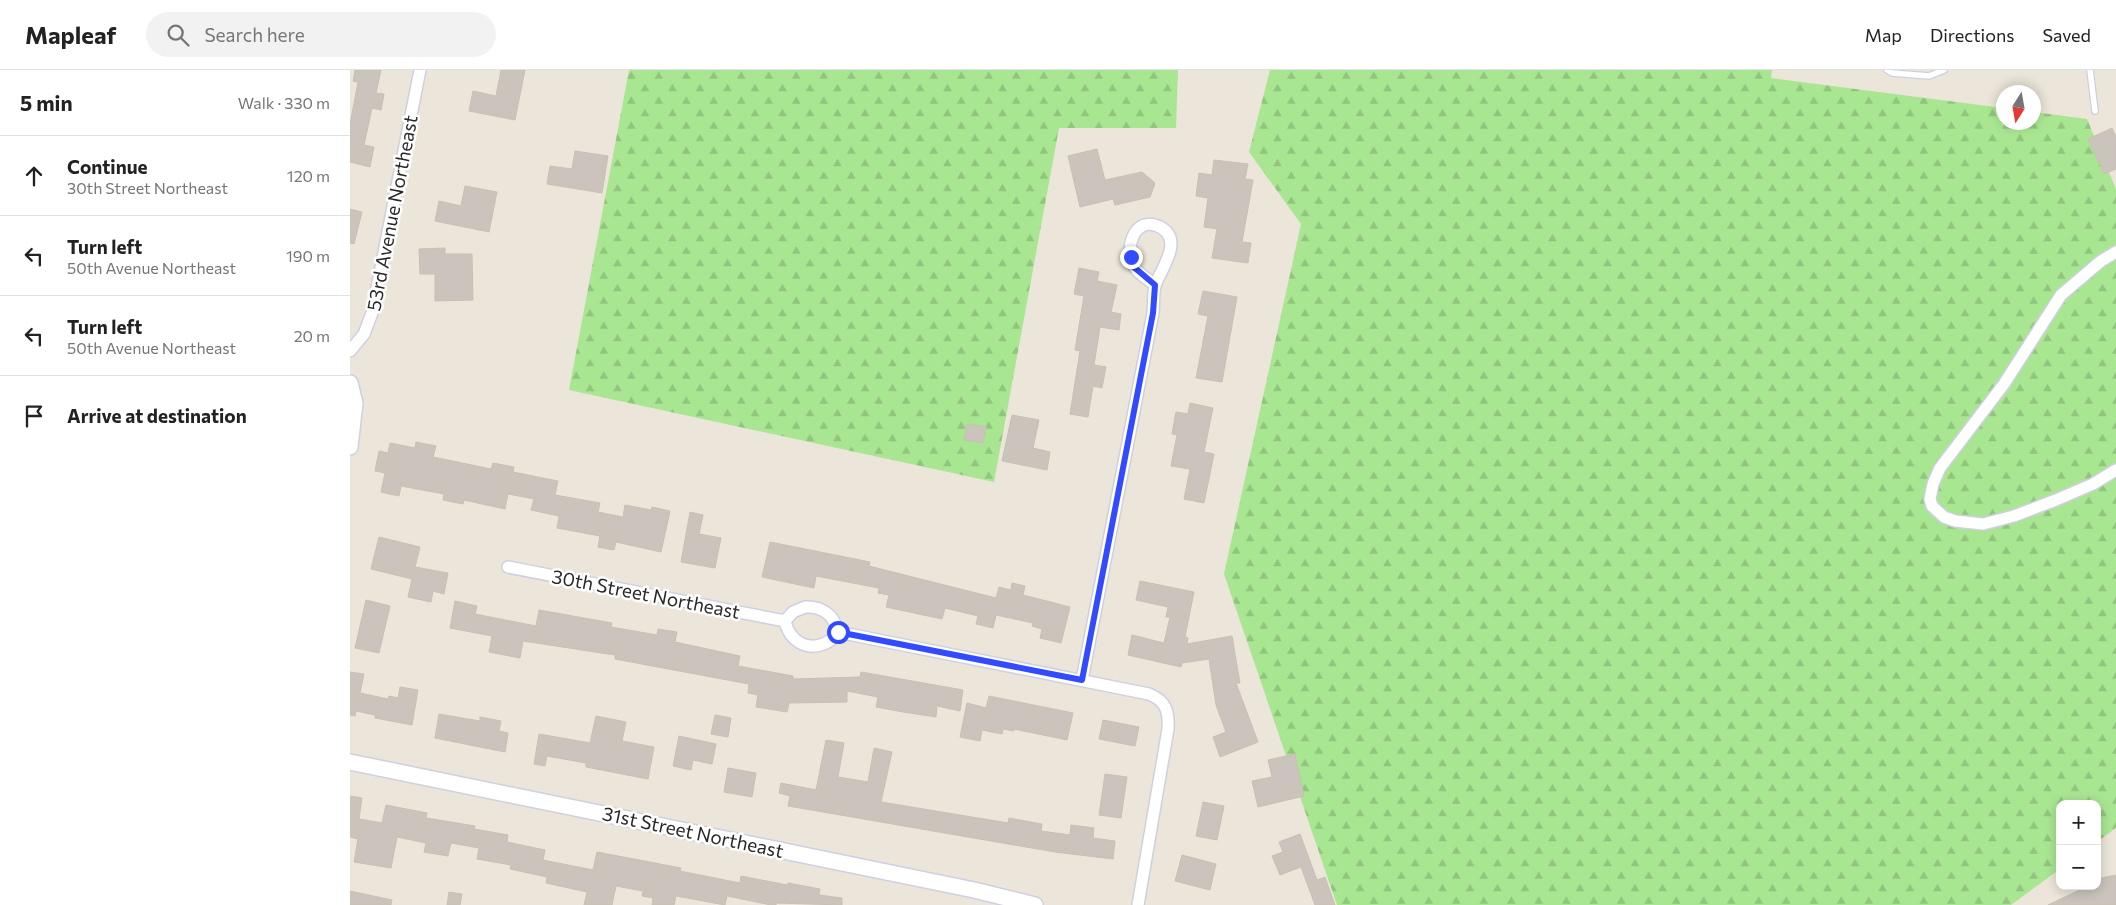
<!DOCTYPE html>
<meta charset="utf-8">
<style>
:root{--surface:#fff;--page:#f2f2f2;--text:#222;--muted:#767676;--line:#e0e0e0}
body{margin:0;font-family:Commissioner,sans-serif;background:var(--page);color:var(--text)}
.controls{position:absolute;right:15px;bottom:15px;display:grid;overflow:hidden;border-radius:10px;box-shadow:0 2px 12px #0003}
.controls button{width:45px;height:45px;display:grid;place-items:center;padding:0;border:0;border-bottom:1px solid var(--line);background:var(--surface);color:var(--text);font:25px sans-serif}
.compass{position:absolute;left:1646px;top:15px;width:45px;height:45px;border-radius:50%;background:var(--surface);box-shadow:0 2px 12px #0003;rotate:191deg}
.stop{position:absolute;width:15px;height:15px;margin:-11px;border:4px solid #324bff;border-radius:50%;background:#fff}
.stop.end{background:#324bff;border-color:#fff;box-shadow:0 1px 5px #0008}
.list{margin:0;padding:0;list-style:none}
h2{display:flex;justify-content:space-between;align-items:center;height:65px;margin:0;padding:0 20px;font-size:21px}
h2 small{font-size:16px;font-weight:400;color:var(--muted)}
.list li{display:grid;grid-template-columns:32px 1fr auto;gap:15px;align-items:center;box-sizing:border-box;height:80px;padding:0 20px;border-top:1px solid var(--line)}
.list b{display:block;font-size:19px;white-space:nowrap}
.list p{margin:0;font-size:16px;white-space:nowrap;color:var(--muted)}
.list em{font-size:16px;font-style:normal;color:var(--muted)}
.icon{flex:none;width:28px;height:28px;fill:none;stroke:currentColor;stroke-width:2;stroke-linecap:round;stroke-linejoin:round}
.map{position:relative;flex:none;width:1766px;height:835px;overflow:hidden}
header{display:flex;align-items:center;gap:30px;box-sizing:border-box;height:70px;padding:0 25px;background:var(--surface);border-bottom:1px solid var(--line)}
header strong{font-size:24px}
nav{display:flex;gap:28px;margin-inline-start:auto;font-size:18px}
.search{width:350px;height:45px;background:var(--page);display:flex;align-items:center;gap:12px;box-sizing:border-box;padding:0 18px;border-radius:28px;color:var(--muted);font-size:19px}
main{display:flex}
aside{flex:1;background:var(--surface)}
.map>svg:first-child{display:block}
</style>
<header>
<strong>Mapleaf</strong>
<div class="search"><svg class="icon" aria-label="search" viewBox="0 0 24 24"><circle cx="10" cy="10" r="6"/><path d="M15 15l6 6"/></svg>Search here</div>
<nav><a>Map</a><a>Directions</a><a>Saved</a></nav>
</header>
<main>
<aside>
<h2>5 min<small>Walk · 330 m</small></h2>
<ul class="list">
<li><svg class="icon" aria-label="ahead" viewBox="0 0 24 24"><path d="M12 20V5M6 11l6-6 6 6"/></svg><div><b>Continue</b><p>30th Street Northeast</p></div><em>120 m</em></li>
<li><svg class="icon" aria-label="left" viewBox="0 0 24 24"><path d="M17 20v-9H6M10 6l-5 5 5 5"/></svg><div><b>Turn left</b><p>50th Avenue Northeast</p></div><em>190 m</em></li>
<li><svg class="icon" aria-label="left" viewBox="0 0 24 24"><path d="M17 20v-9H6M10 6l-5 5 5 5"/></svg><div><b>Turn left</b><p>50th Avenue Northeast</p></div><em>20 m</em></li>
<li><svg class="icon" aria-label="arrive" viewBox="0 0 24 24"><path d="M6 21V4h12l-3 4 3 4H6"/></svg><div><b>Arrive at destination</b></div></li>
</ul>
</aside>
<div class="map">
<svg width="1766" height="835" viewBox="0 0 1766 835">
<defs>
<pattern id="forest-firs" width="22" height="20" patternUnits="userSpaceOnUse" patternTransform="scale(1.25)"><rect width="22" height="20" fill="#a9e692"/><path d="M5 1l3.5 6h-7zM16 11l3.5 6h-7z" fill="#91c57e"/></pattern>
</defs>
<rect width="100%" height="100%" fill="#ece5d9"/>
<!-- forest -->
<path fill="url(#forest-firs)" d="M279,0H828L826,58H709L644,412L219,320Z
M920,0H1422L1421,8L1653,38L1654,52H1684V42L1737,49L1766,119V758L1747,772V734H1710V799L1661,835H987L874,504L951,154L899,82Z"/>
<!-- building -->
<path fill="#cac4bc" stroke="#c7c1b2" d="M5,0H31L26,23L34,24L31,40L22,38L14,75L24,77L20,97L0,92V54L8,12L3,11Z
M151,0H175L165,50L119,41L123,21L146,26Z
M1762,58L1766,67V99L1754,104L1738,69Z
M747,79L755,110L792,102L805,113L800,127L765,135L763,129L730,137L718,86Z
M225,81L258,86L252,123L197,114L200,96L222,99Z
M864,90L898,94L895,109L903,110L892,172L901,173L898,193L862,188L867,159L854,157L858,128L846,126L849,103L862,105Z
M115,116L147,122L139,162L85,151L89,131L111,136Z
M0,139L12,142L4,174L0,173Z
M95,178V184H122L123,230L85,231V204H70L69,179Z
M729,198L749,202L747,211L767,215L761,242L771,244L769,260L750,257L744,295L756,297L752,318L743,316L738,347L720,344L730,281L725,280L734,226L724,224Z
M853,221L887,227L872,312L846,308L858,246L848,244Z
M840,333L863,338L854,382L864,384L854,433L834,429L840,399L821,396L827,365L822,364L826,342L838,344Z
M662,345L689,350L683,378L700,382L697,400L652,391Z
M617,354L636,357L633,373L614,370Z
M66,372L86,376L83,387L141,399L143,393L164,397L163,402L208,411L205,425L250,433L248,442L273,447L275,435L301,440L302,437L320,441L311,482L266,472L264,480L248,477L250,466L207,458L209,446L181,440L184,429L158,424L155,439L114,430L113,434L93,430L94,424L51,416L49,426L31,422L35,403L25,401L29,381L38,383L40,373L65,378Z
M340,442L353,445L349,464L371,468L365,498L331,492Z
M29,467L70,477L65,497L98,503L94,524L83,521L81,532L58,527L62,509L21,499Z
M420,472L520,492L519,496L646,528L649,517L661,520L662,513L675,516L673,525L720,537L711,573L690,568L692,559L682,556L683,553L646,545L643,558L626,554L628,546L595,538L592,549L536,537L539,525L528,523L529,518L466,506L464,518L412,507Z
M790,511L844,522L835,567L838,568L837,574L882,566L890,613H886L908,672L870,687L863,667L876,662L866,635L859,589L832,593L831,597L778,585L782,565L814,573L820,547H816L818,537L786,530Z
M16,530L40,536L29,583L5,578Z
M105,531L127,536L125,544L186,556L189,540L262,553L261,557L307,565L308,559L327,562L325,572L390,586L388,596L443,606V609L510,607L511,602L613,620L610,641L587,636L586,647L553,642L526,637L528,627L497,621V632L439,633L437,642L406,637L408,625L398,623L399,614L265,589V585L173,571L170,588L139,582L142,566L100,558Z
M0,602L14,604L10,623L38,629L39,626L48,628L50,617L68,620L62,655L25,648V645L6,641L5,646L0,645Z
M639,626L723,643L717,670L664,659V661L653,659L652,664L632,660L630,671L610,667L617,633L636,638Z
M89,644L130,651V647L151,651L149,661L158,663L155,682L85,668Z
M365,645L381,648L378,667L361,664Z
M246,646L276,652L272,671L304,677L298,709L236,697V693L197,686L195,696L184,694L189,664L240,673Z
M753,650L789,657L785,676L749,669Z
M329,666L366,674L362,694L343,690L341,700L323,696Z
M476,670L494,673L488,707L518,712L524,678L542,682L531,732L658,753L659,748L692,754L691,761L720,765L721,755L744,758L743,768L765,771L763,789L705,782L438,736L440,726L429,723L431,713L466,720Z
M945,684L954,726L908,737L902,711L922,707L918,690Z
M378,698L406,703L402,727L374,722Z
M755,704L777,707L771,748L749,745Z
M0,726L12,728L9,749L32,753L36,735L77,743L76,748L125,756L124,759L158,765L157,772L195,780L193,790L243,800L247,782L331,798L330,801L390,813L391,806L437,815L438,813L470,819L469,825L492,828V835L426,833V835H421L377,826L375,835L326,826L324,835H302L303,828L292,826L293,821L266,816L262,835H234L237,822L196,813L197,807L160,799L161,795L127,789L129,778L101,773L98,786L74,782L76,773L47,767L41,798L4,792L8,769L0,767Z
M853,732L874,736L867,770L846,766Z
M950,764L967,810L975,807L985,835H965L951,797L930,805L922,786L933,782L929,772Z
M832,785L866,794L860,820L825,811Z
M1766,805V835H1698L1738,816H1747V809Z
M0,821L42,830L41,835H0Z
M99,822L112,824L110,835H97Z"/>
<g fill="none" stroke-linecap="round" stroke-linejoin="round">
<defs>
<path id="lane" d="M1537,0L1542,3L1579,6L1594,0
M1740,0L1745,41"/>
<path id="street" d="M1766,182L1751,191L1711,225L1654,314L1590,398L1583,414L1580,429L1582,436L1594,447L1605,451L1633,454L1664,446L1706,430L1743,414L1766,400
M0,281L14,264L22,243L70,0
M158,497L435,551
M455,537C472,536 484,545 488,562C472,585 441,579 435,551L443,542Z
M488,562L799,624C816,631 819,641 818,659L788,835
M732,610L803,243C804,234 803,224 805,216C810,200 835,170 810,157C784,144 773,180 785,198C789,204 799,210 805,215"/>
<path id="secondary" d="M0,313L5,333L0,377
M0,692L624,820L685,835"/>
</defs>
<!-- lane casing -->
<use href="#lane" stroke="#ced0e2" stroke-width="8"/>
<!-- street casing -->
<use href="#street" stroke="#ced0e2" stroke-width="14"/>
<!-- secondary casing -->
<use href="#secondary" stroke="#ced0e2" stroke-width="18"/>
<!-- lane -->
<use href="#lane" stroke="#fff" stroke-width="5.5"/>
<!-- street -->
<use href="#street" stroke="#fff" stroke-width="11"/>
<!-- secondary -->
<use href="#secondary" stroke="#fff" stroke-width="15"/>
</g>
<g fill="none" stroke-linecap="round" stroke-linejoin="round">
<!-- route -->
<path stroke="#324bff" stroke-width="6" d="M488,562L732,610L803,243L805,215L785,198L781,187"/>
</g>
<g text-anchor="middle" stroke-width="5" stroke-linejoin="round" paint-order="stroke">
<!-- street labels -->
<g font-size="19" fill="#282828" stroke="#fff">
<text transform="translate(42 143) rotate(-79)" y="7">53rd Avenue Northeast</text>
<text transform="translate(296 524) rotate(11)" y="7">30th Street Northeast</text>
<text transform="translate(343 762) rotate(12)" y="7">31st Street Northeast</text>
</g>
</g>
</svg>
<div class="controls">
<button>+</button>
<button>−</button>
</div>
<svg class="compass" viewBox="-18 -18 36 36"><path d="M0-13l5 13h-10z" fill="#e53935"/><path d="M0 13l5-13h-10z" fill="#767676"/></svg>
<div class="stop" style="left:488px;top:562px"></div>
<div class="stop end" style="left:781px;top:187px"></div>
</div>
</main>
